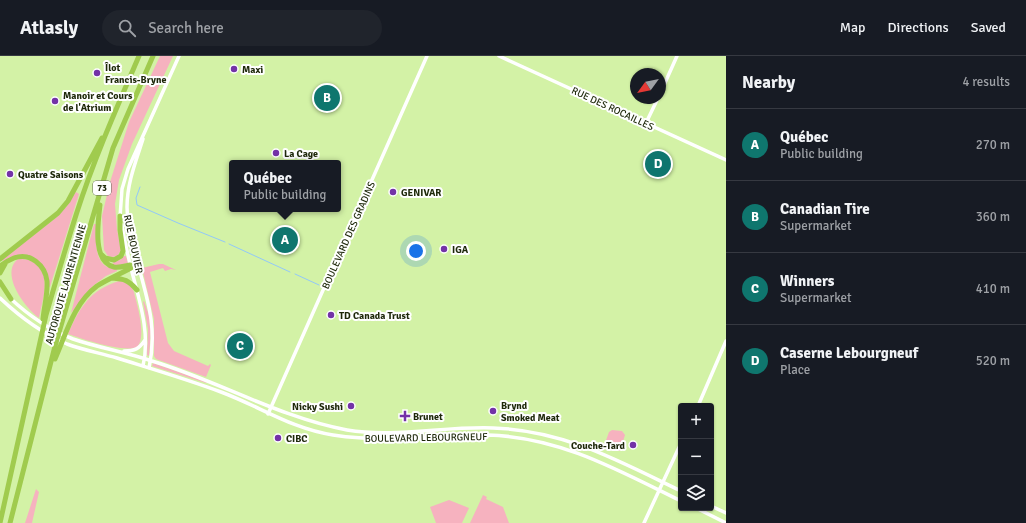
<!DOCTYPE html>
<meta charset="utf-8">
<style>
:root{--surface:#171b24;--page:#20242c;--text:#f1f3f6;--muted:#9ea1a6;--line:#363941;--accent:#0f766e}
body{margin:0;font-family:Signika,sans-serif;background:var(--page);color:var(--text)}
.controls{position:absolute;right:12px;bottom:12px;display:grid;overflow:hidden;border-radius:4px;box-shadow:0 1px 3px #0004}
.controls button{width:36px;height:36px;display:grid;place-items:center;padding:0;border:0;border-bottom:1px solid var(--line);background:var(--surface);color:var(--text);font:20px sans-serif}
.compass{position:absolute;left:630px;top:12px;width:36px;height:36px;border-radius:50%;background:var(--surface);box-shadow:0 1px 3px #0004;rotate:237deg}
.you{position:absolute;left:416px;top:195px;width:14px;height:14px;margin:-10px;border:3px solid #fff;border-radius:50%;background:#1a73e8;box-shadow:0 0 0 6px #1a73e833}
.badge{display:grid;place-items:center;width:26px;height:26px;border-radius:50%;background:var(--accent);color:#fff;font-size:13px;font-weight:700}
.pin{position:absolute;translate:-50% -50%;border:2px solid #fff;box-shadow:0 1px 4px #0006}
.popup{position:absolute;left:229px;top:104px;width:112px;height:52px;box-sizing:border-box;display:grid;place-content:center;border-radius:4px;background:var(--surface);filter:drop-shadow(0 1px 3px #0005);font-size:13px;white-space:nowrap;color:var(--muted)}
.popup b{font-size:15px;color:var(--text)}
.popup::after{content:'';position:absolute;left:50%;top:100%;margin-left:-8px;border:8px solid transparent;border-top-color:var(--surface)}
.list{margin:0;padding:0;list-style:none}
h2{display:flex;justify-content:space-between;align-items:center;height:52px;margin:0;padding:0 16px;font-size:17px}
h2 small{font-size:13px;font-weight:400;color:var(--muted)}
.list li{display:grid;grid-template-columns:26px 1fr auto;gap:12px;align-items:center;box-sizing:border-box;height:72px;padding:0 16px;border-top:1px solid var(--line)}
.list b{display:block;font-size:15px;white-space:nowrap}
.list p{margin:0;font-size:13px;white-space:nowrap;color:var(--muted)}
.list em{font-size:13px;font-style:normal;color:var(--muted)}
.icon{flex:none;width:22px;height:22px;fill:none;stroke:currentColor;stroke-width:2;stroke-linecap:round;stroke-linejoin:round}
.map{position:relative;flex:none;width:726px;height:467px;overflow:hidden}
header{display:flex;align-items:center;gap:24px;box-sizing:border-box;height:56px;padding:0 20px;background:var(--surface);border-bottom:1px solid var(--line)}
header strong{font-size:19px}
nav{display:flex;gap:22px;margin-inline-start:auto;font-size:14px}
.search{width:280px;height:36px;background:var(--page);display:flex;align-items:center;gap:10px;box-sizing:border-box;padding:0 14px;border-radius:22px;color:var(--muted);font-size:15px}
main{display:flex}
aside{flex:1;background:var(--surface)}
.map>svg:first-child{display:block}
</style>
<header>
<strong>Atlasly</strong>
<div class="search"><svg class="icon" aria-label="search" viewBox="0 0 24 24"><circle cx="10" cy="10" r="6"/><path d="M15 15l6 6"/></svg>Search here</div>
<nav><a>Map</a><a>Directions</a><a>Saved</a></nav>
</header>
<main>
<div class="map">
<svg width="726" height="467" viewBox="0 0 726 467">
<rect width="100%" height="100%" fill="#d3f2a6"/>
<!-- green -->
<path fill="#f6b2bf" d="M160,0H173L132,88L119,124L115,148L117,173L121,195L117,200L112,201L108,200L104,194L102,160L110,126L129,66Z
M76,136L79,138L50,231H48V220L27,199L4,205L2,204L57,161L67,150Z
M94,168H96C96,185 93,213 117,213V215L106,220L93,230L71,257Z
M124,200H126L128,207L119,209H113V206L120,204Z
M18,203C24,203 28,203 33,206C53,217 42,245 39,262C23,250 0,217 18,203Z
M159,208H163L176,214L171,213L165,215L163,212L150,216L168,287L174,295L208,310L210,308L211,309L206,321L156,303L154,300V263L142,212Z
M119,225C126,226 131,229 134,236C137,249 147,280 137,291C124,297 82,283 68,278C80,251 90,234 119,225Z
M144,245L150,262L151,275L149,300L147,299L148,273L143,246Z
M153,307L207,326L206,327L152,310Z
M612,374L622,375L625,379L620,395L612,394L604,390L609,376Z
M36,433L39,436L32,467H25Z
M483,439L487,441L486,443L503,451L509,467H470Z
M449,444L469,452L462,467H436L430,451Z"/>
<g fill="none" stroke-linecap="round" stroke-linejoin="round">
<!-- stream -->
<path stroke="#92c8f9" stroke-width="1" d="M140,131L136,142L137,149L178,167L225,186
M229,188L290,216
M295,218L319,229"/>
<!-- secondary -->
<path stroke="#fff" stroke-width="3.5" d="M499,0L726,104
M660,38L677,0
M646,67L658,42
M143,83C136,105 127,127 127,151C127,165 131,179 134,193C144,235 159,267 149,312
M120,161L122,133L128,113L179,0
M122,169C124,182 127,195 130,208C138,241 151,275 143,310
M0,242C19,260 42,277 67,288C83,294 100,297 117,302C152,313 186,323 221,336C259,350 292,373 333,379C385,387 436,380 488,379C560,381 618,414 681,445
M10,242C28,259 50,274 73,283C99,292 126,296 152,305C219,325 278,361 347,374C395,382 445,370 493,372C564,374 619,405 681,435
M124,295C135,295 139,293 145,284
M698,350L726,285
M268,358L427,0
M711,450L726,457
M696,452L726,467
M644,467L681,387"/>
<!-- highway -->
<path stroke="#a0cb4e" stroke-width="5" d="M100,149C98,166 92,206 114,211C119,212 125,210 130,209
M102,199L105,202L114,204L121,200L123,195L120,174V160
M0,203L58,157L68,145L102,82
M0,210C4,207 9,204 14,202C30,196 45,209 47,225C48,237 44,251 43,263
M0,217L5,208
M112,222C125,223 128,224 137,234
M0,226L11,243
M55,303C66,278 74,247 97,230C108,223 120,218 131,212
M0,467L46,259C56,225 66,190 77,156C94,103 117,51 139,0
M10,467L55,290L113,92L153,0"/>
</g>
<!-- markers -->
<g fill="#7332a7" stroke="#fff" stroke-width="1.5">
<circle cx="234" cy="13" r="4"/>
<circle cx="97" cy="17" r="4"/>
<circle cx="55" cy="45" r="4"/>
<circle cx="276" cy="97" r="4"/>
<circle cx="10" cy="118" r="4"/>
<circle cx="393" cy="136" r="4"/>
<circle cx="444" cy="193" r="4"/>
<circle cx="331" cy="259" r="4"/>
<circle cx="351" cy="350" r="4"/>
<circle cx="493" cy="355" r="4"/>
<path d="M403 354h4v4h4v4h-4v4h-4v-4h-4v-4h4z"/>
<circle cx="278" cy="382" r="4"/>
<circle cx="633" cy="389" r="4"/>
</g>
<g text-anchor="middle" stroke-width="4" stroke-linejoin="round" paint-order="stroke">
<!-- shield labels -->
<rect fill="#fff" stroke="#626854" stroke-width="1" x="93" y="125" width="18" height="14" rx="3"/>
<g font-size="9" font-weight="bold" fill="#1e280a">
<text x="102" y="135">73</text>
</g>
<!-- poi labels -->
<g font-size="10" font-weight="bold" fill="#1e280a" stroke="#fff" text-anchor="start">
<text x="105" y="15">Îlot<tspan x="105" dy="12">Francis-Bryne</tspan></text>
<text x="242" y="17">Maxi</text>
<text x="63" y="43">Manoir et Cours<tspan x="63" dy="12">de l'Atrium</tspan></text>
<text x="284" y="101">La Cage</text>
<text x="18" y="122">Quatre Saisons</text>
<text x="401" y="140">GENIVAR</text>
<text x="452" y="197">IGA</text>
<text x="339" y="263">TD Canada Trust</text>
<text x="501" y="353">Brynd<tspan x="501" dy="12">Smoked Meat</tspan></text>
<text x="343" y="354" text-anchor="end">Nicky Sushi</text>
<text x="413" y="364">Brunet</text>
<text x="286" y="386">CIBC</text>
<text x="625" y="393" text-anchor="end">Couche-Tard</text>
</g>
<!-- street labels -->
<g font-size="10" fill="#1e280a" stroke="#fff">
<text transform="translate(613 52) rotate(25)" y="4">RUE DES ROCAILLES</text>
<text transform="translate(348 179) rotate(-66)" y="4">BOULEVARD DES GRADINS</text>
<text transform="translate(134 188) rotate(78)" y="4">RUE BOUVIER</text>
<text transform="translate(65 228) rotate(-74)" y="4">AUTOROUTE LAURENTIENNE</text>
<text transform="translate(426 381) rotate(-1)" y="4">BOULEVARD LEBOURGNEUF</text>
</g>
</g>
</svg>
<div class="controls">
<button>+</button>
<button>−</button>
<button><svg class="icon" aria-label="layers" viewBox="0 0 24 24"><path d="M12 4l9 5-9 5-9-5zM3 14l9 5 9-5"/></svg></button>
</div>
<svg class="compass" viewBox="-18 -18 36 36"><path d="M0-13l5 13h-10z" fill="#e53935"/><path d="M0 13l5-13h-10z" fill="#9ea1a6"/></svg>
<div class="you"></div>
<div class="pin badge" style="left:285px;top:184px">A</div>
<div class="popup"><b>Québec</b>Public building</div>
<div class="pin badge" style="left:327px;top:42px">B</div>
<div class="pin badge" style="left:240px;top:290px">C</div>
<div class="pin badge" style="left:658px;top:108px">D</div>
</div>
<aside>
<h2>Nearby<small>4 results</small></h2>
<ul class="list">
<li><span class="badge">A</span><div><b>Québec</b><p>Public building</p></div><em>270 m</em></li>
<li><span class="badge">B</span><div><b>Canadian Tire</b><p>Supermarket</p></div><em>360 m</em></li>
<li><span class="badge">C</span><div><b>Winners</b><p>Supermarket</p></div><em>410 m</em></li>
<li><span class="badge">D</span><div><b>Caserne Lebourgneuf</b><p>Place</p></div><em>520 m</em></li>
</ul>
</aside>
</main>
